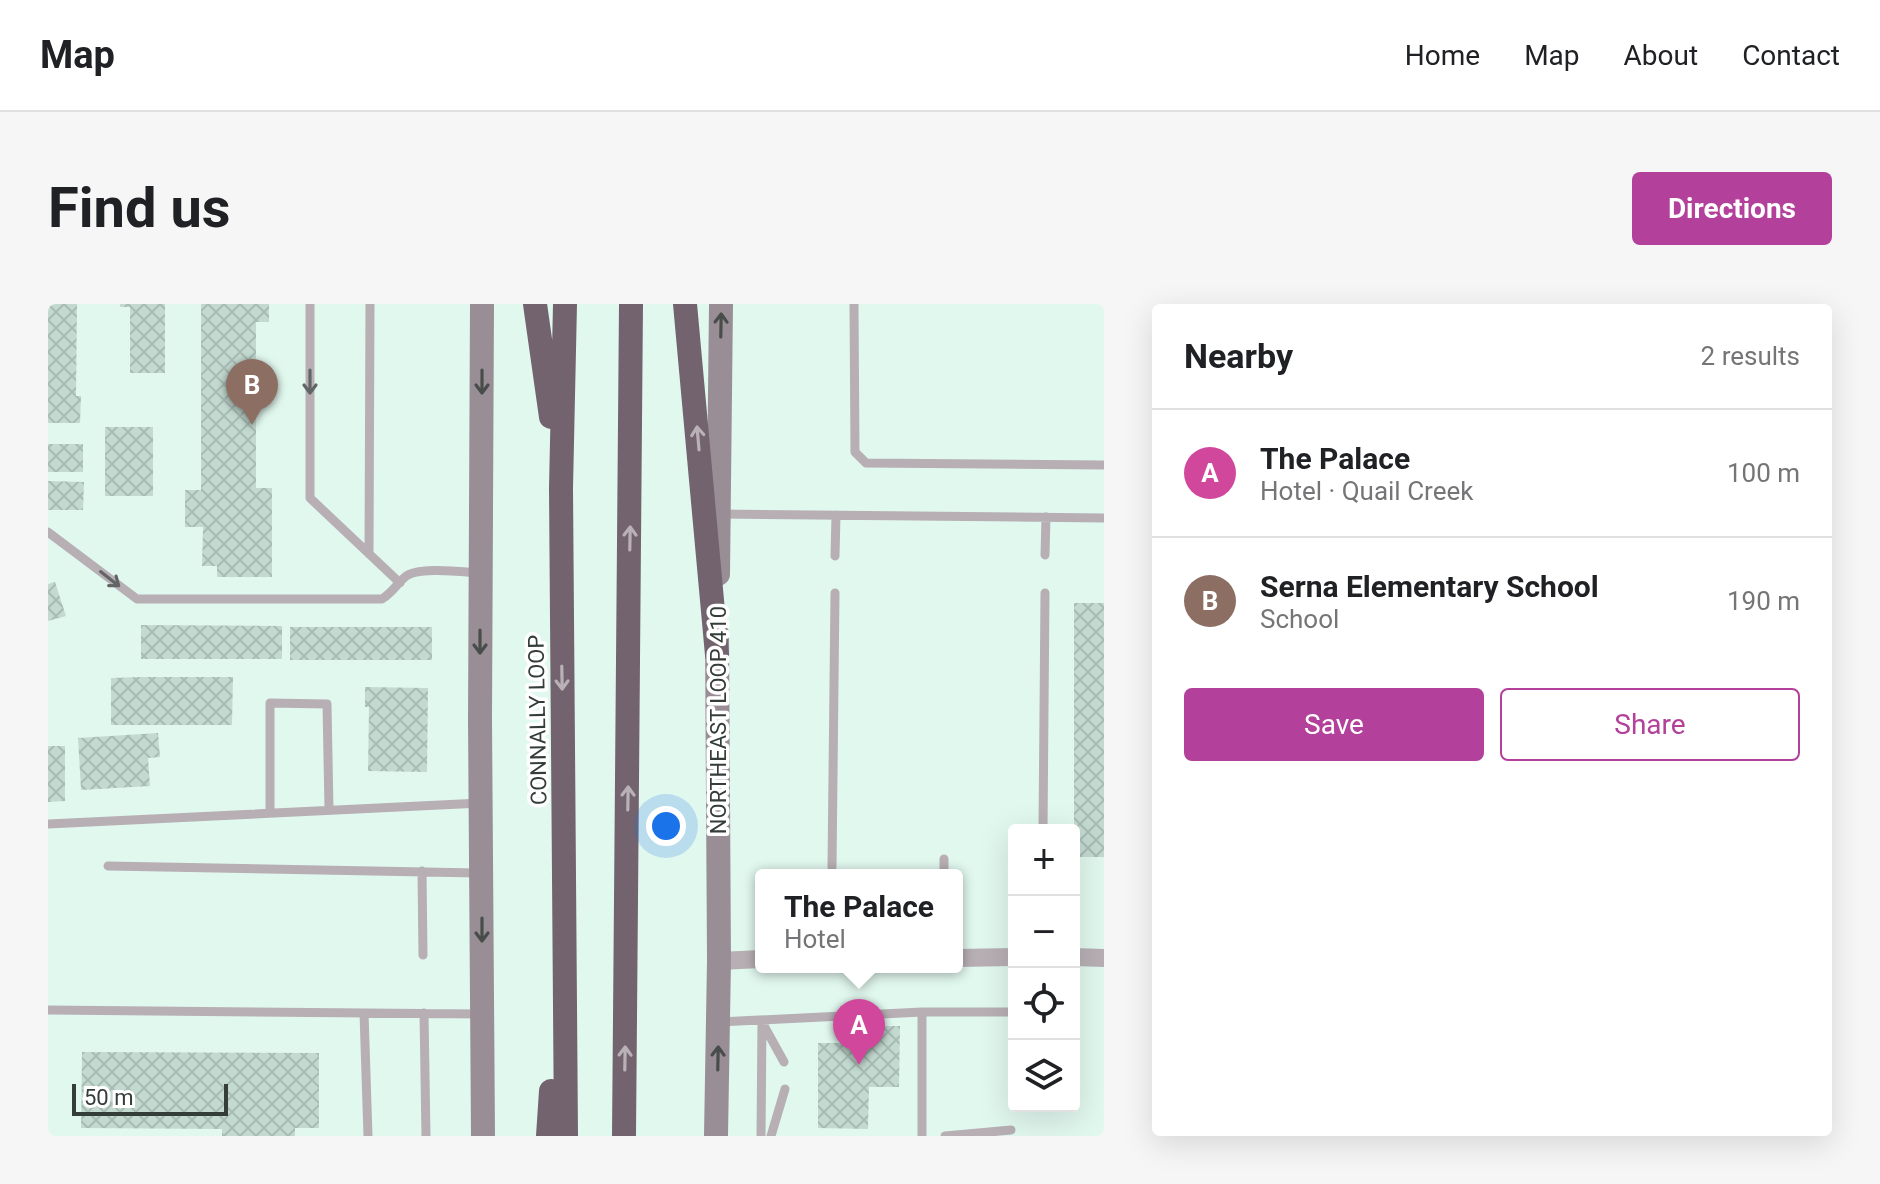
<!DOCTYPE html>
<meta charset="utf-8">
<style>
:root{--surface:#fff;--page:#f6f6f6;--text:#202124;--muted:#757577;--line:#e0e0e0;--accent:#b3409a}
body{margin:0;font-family:Roboto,sans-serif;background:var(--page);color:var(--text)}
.controls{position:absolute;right:24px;bottom:24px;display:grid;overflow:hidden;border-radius:8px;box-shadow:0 8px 32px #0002}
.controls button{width:72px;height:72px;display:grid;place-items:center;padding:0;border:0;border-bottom:2px solid var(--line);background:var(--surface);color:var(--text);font:40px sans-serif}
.scale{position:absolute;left:24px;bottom:20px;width:156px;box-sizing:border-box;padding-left:8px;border:4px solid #343d3a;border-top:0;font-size:22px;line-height:28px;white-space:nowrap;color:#343d3a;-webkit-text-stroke:6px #fff;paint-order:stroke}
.you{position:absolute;left:618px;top:522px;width:28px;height:28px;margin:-20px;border:6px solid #fff;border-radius:50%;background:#1a73e8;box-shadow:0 0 0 12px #1a73e833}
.badge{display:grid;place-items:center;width:52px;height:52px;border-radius:50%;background:var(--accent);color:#fff;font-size:26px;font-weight:700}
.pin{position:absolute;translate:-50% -66px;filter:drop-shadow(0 2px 4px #0008)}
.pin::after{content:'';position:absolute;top:42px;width:28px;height:24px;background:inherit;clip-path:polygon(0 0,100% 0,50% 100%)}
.popup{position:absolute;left:707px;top:565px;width:208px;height:104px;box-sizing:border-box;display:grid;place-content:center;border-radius:8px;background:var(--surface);filter:drop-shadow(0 2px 6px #0005);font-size:26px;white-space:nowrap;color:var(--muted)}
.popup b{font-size:30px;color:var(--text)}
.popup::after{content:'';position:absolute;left:50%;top:100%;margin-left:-16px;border:16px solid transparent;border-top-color:var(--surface)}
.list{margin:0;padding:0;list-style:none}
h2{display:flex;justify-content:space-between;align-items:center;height:104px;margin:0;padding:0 32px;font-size:34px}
h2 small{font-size:26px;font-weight:400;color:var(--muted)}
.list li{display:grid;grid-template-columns:52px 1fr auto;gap:24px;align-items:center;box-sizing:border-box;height:128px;padding:0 32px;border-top:2px solid var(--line)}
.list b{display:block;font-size:30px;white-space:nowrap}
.list p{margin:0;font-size:26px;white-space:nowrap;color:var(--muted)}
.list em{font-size:26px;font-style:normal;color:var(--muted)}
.actions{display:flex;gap:16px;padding:24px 32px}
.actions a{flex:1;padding:18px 0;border:2px solid var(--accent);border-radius:8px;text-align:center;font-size:28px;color:var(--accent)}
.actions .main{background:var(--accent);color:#fff}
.icon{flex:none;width:44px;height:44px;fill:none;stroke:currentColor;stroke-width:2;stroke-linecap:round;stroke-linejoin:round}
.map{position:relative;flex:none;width:1056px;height:832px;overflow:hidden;border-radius:8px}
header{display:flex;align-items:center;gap:48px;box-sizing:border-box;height:112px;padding:0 40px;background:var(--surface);border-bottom:2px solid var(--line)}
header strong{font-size:38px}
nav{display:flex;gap:44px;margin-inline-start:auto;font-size:28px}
.intro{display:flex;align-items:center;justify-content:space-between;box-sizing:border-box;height:192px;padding:0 48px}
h1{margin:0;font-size:56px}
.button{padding:20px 36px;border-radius:8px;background:var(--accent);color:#fff;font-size:28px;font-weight:700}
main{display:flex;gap:48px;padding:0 48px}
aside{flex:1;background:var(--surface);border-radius:8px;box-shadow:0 8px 32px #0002}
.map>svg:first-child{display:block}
</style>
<header>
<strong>Map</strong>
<nav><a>Home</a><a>Map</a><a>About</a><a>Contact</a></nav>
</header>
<div class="intro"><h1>Find us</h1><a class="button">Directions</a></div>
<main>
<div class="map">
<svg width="1056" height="832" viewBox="0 0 1056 832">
<defs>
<pattern id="building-cross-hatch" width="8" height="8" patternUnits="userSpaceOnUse" patternTransform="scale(2)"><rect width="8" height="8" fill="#c3dad1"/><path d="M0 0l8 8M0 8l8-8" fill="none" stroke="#a8bcb4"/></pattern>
</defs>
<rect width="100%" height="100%" fill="#e1f8ef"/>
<!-- building -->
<path fill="url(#building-cross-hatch)" d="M0,0H29L28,92H33L32,119H0Z
M72,0H117V69H82V3H72Z
M153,0H221V18H208V184H224V273H169V262H154L155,223H137V186H153Z
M57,123H105V192H57Z
M0,140H35V168H0Z
M0,177L36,178L35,206H0Z
M7,278L18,312L0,317V280Z
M1026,299H1056V553H1026Z
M93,321L234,322V355H93Z
M242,323H384V356H242Z
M93,373H185L184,421H63V374Z
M317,383L380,384L379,468L320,467L321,403H317Z
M110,429L112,453L100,454L102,482L33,486L30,434Z
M0,442H17V497L0,498Z
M801,722H852L851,783H821L820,825L770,824V739H801Z
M34,748L271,749V824H247V832H174V825L33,824Z"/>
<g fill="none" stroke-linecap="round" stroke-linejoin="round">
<!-- lane -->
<path stroke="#b7afb4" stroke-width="9" d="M262,0V194L352,279
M806,0L807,148L818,159L1056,161
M671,210L1056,214
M0,228L89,295H334C344,289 348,281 357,273C369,262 415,268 433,269
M321,250L322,0
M997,251L998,213
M787,252L788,211
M222,509V399L279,400L281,506
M0,520L433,499
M995,526L997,289
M896,555V571
M60,562L430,569
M784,563L787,289
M374,567L375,651
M0,706L433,710
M316,709L320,832
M376,709L378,832
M671,718L874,708
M715,720L736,758
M713,832L714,717
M723,832L737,785
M874,832V708H962
M897,832L963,826"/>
<!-- street -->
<path stroke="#b7afb4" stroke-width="18" d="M1026,653L1056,654
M909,654L966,653
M671,657L713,655"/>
<!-- secondary -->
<path stroke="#9a8e96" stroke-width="24" d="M434,0L432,415L435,832
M670,270L673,0
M668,832L671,657L669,330"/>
<!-- highway -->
<path stroke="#73636e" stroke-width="24" d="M487,0L503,113
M517,0L513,184L518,832
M637,0L669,351
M500,832L503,787
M576,832L583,0"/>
</g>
<!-- one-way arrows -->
<defs><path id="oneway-shaft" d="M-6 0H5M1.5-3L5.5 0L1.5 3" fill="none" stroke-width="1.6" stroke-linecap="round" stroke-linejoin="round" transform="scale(2)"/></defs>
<g stroke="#484d4c">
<use href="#oneway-shaft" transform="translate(673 21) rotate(-89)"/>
<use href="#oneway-shaft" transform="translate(434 78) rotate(90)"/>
<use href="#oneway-shaft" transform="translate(432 338) rotate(90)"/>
<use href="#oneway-shaft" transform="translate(434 626) rotate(90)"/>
<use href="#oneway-shaft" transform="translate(670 754) rotate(-89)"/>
</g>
<g stroke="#626565">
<use href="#oneway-shaft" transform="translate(262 78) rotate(90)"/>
<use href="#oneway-shaft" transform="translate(62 275) rotate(38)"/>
</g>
<g stroke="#b9b1b6">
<use href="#oneway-shaft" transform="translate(650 134) rotate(-95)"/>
<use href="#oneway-shaft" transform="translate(582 234) rotate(-89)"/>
<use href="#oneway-shaft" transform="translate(514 374) rotate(89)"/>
<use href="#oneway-shaft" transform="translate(580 494) rotate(-89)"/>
<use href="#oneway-shaft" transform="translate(577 754) rotate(-89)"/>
</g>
<g text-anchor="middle" stroke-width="7" stroke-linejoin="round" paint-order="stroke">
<!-- street labels -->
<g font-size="22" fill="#343d3a" stroke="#fff">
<text transform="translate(489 416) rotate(-91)" y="8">CONNALLY LOOP</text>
<text transform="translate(670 416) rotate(-90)" y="8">NORTHEAST LOOP 410</text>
</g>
</g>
</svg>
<div class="controls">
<button>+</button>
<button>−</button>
<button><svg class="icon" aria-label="locate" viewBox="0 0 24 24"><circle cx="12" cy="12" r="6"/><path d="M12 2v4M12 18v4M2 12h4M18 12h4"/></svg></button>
<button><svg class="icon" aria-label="layers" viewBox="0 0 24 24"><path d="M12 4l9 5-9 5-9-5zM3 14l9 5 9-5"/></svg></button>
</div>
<div class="scale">50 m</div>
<div class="you"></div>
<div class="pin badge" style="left:811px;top:761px;background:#d1479c">A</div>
<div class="popup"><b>The Palace</b>Hotel</div>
<div class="pin badge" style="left:204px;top:121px;background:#8d6e63">B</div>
</div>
<aside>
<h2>Nearby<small>2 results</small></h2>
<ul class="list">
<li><span class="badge" style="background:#d1479c">A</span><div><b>The Palace</b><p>Hotel · Quail Creek</p></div><em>100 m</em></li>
<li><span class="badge" style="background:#8d6e63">B</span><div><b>Serna Elementary School</b><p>School</p></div><em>190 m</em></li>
</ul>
<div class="actions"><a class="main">Save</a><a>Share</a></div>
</aside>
</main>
